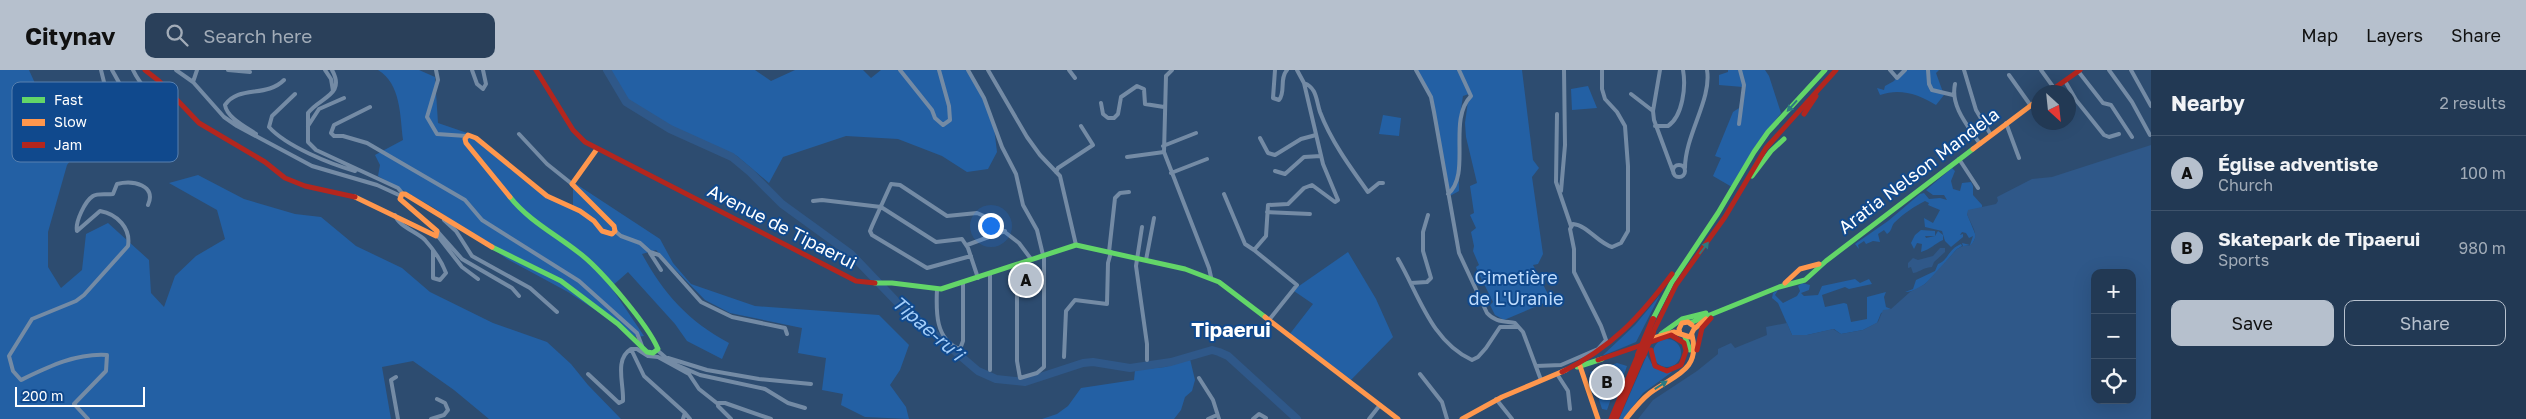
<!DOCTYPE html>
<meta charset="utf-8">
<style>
:root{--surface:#223954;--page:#2a405a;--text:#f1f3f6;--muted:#a2acb8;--line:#3f536b;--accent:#b6c0cd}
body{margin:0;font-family:"Golos Text",sans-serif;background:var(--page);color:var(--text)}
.controls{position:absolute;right:15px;bottom:15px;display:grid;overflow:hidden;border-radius:10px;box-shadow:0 5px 20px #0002}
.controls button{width:45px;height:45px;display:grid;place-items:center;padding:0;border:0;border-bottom:1px solid var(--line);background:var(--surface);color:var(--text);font:25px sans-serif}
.compass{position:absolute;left:2031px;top:15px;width:45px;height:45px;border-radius:50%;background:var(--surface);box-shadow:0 5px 20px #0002;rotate:153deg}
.scale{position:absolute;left:15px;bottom:12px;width:130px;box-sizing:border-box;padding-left:5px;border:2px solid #fff;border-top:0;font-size:14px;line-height:18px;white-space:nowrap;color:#fff;-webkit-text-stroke:4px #10498d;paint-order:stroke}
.you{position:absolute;left:990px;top:155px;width:18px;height:18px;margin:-12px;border:4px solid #fff;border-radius:50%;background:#1a73e8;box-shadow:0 0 0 8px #1a73e833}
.badge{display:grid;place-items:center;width:32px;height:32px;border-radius:50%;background:var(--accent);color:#111;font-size:16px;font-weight:700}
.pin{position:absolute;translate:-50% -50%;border:2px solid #fff;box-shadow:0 1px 5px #0006}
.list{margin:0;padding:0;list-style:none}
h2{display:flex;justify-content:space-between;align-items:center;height:65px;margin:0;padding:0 20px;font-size:21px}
h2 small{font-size:16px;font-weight:400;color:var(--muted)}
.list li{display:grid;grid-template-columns:32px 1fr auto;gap:15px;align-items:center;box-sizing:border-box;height:75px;padding:0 20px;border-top:1px solid var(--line)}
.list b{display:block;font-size:19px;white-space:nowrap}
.list p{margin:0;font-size:16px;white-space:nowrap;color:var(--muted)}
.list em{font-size:16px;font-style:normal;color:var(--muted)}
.actions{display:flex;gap:10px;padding:15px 20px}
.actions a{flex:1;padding:11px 0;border:1px solid var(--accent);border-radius:10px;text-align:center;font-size:18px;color:var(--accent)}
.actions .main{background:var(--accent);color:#111}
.icon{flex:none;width:28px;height:28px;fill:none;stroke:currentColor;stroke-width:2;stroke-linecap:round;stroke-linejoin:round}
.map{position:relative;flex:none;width:2151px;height:349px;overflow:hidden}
header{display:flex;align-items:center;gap:30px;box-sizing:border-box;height:70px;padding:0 25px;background:var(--accent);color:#111}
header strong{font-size:24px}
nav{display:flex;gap:28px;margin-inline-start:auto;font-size:18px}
.search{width:350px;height:45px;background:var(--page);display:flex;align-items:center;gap:12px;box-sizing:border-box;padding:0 18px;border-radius:10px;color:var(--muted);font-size:19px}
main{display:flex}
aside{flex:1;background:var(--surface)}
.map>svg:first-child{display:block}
</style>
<header>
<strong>Citynav</strong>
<div class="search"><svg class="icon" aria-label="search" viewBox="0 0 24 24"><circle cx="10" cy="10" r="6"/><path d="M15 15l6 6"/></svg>Search here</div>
<nav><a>Map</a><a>Layers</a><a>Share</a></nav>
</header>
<main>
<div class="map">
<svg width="2151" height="349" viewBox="0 0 2151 349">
<rect width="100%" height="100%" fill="#2d4c70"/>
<!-- green -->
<path fill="#2360a4" d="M0,0H29L38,20L70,48L83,74L67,95L48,162V197L61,218L82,200L86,164L108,153L149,190L151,223L164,237L175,206L196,186L225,169L217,140L169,113L198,105L244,129L295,144L321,147L356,176L402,198L430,222L493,253L547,272L571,294L588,315L621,349H489L454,320L413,291L382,297L391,349H0Z
M378,0H419L435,7L438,53L476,66L537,118L573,138V112L660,169L673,193L691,214L755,236L879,245L909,275L900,300L890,315L906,337L909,349L865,347L841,335L843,324L822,320L826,288L798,283L802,258L730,243L705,230L656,180L642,184C664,224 688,251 729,273L722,289L687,271L675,254L628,202L611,217L644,266L636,267L568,222L507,189L434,138L378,106L380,95L375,85L403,70C400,45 401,14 378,0Z
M605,0H755L771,11L795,0H863L871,8L881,0H968L993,49L997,82L988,99L967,102L942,86L898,69L846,66L783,87L769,113L737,86L646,45L625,29Z
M1416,0H1522L1533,90L1539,98L1532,107L1543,184L1538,194L1533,195L1551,230L1504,250L1495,245L1490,235L1493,232L1477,200L1476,197L1479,195L1473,181L1474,176L1471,162L1476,158L1470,145L1474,143L1470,116L1477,113L1466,67L1465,53L1469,24L1463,26L1458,58L1459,121L1448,127L1432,32Z
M1728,0H1765L1769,6L1781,43L1754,78L1732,117L1713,106L1721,88L1715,86L1733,42L1739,38L1743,17L1719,15V5L1728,2Z
M1902,0H1939L1936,3L1944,25L1936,35C1918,24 1900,18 1880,25L1877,18L1884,20L1885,16L1894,11Z
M1588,16L1597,38L1572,40L1571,19Z
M1383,45L1401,48L1399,66L1379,64Z
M1952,98L1955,101L1951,111L1953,119L1960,121L1962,113L1971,112L1973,116V125L1982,135V139L1970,140L1967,144L1976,166L1972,175L1963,176L1962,173L1970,175L1973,166L1969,168L1966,163L1962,162L1960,165L1963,164V167L1951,177L1945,171L1942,161L1925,157L1924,148L1933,153L1940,140L1928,135L1929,133L1925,131C1915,136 1904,143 1894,153C1891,157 1892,161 1887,164L1884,160L1878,164L1880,172L1873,171L1866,174L1864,171L1858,175L1859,179L1855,174L1888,151L1920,124L1924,123L1929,129L1940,128L1947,130L1944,125H1933L1926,120Z
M1921,160L1935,161V166H1925L1926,168L1935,166L1938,161L1943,165V170C1934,174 1931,179 1921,182L1922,174L1917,173L1914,179L1911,173L1915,165Z
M1961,174L1962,176L1957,179C1943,194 1926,222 1905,222L1913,219L1916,210L1935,201L1938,194C1948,191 1948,179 1961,174Z
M1348,182L1376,229L1393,267L1349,312L1289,265L1313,234L1294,221L1299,216Z
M1855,209L1860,213L1869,209L1872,214L1849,219L1845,217L1822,225L1825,237L1844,233L1847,234L1851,252L1867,249V227L1886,222L1884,227L1886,237L1891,239L1881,243L1877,253L1863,260L1841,264L1834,259L1807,265H1792L1778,233L1772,228L1773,223L1778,220L1775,225L1783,233L1797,226L1800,221L1798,216L1802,213L1810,215L1809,220L1801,223L1804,226L1818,225L1822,216Z
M1660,225L1636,272L1602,286L1635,255Z
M1653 283a14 14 0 1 1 28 0a14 14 0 1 1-28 0Z
M1647,285L1654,298L1672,302L1643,323L1624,349H1619Z
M1190,289L1195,310L1192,321L1185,327L1181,340L1174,349H1042L1057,344L1068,336L1081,318L1134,310L1135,300L1165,297Z
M1617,293L1627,296L1618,322L1612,326L1607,340L1602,339L1590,302Z"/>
<!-- water -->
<path fill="#2f5889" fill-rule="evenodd" d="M2151,75V349H1638L1653,330L1697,301L1718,284V279L1731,273L1735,278L1767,265L1766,257L1787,253L1792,265H1807L1833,259L1841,264L1863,260L1878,252L1883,240L1891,239L1910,222L1925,214L1957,179L1963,176H1969C1982,167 1971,155 1967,144L1968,140L1996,134L1998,131L1997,127L2032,109L2052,107ZM2095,203H2132V330H2095Z
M1940,178H1945V182L1934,192L1932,197C1922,198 1918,203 1913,203L1911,197L1908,198V193L1913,188L1918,190L1933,186Z"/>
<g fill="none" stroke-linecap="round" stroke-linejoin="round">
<!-- river -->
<path stroke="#2f5889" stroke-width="8" d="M607,0L626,32L670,59L732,87L750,102L782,134L851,184L896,231L978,301L996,309L1025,312L1083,293L1093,292L1130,298L1171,292L1212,280L1219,282L1228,286L1297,349"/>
<!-- street -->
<path stroke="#748ba5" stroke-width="4" d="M112,0C121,16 136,39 126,56
M133,0C145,26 171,38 165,70
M176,0L193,12L224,47L237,56L312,96L377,115L401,126
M228,0L250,2
M325,0L331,9L333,21
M332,0C346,25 320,27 308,43V72L316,80L398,118L403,124
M436,0L438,10L427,47L437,64L466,66
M472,0L477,14L483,19L486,14L483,0
M900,0L932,40L935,48L943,55L950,50L949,36L939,0
M968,0L984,28L1002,77L1016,104L1023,135L1037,160L1043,185
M988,0L1027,67L1040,85L1060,106L1076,175
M1069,0L1075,8
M1172,0L1166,6L1164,82L1209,198L1211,207
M1275,0L1273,28L1279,30C1286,22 1279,9 1287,0
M1416,0L1431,27L1434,42L1459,183L1487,243C1495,252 1504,251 1515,253L1523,262L1541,310
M1660,0L1653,41L1654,50L1674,104
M1890,0L1897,8L1905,0
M1928,0L1929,14L1932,20L1953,25
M1964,0L1976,40L1991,65
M2041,0L2054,18
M2109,0L2132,32L2150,65
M2131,0L2151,36
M2078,1L2103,33L2111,35L2132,67
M2009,5L2031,36
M2065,11L2076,30L2104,65L2109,67L2119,64
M193,12L197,0
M1304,13C1317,18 1316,30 1320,42C1331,71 1350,97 1368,122L1379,113H1383
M1955,14C1950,36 1968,56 1980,74
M72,17L86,24H101L104,12L101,0
M295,24L272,46L269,57C286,76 330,94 355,101
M1631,24L1653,41
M1101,33L1103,44L1108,48H1114L1118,44L1121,27L1137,16L1144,19L1145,34L1164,37
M370,37L334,55L331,63L334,66H343L367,73L465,130L482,150L579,211L637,263L642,276
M1557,44L1556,112L1571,156
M2006,53L2019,88
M1739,54L1744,15L1740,0
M308,56L319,39L344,28
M1655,56H1668C1683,46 1686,16 1683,0
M256,64C246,57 227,48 225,35C239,15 266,28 284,10
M519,64L547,94L572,114
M1260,68L1268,83L1275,85L1301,69L1316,65
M1163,76L1196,63
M1127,87L1164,82
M1959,89L1978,118
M1673 101a6 6 0 1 1 12 0a6 6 0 1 1-12 0Z
M1685,98C1685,65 1712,29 1707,0
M1275,101L1285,104L1304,87L1321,86
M1056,102L1058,98L1093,75L1081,56
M1171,103L1207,89
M1561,121L1565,75L1564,0
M1224,124L1245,174L1254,180
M1448,124C1472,104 1447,50 1471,26L1459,0
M813,131L822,130L881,137L936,172L962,169L968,178L978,208
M1267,142L1310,144
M395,145C398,156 417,162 425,170C433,179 442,192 446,203L440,210L433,208V180
M444,150L456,161L472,186L530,218L557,242
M1142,157L1136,196L1147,274V290
M615,161L621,166L640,173L650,182L659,185L701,232L732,247L785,258L787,264
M438,162L462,189L512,218L519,226
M437,165L462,197L478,209
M967,175L1005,161
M1109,182L1115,128L1120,123L1129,122
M650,183L661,200
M971,186L927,198L872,165L870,161L872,156L891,114L900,115L947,146L977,143L984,146L1019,173L1031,189
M1398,189C1419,225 1431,271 1472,290L1478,287L1486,278L1500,257H1518
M1146,190L1154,148
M1017,194V291L1020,308L1037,303L1044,297V185
M990,203V300
M1411,213L1427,212L1431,208L1423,181V162L1428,145
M937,219C936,241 935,270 960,279L963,271V213
M1269,250L1297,215L1254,180L1266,166L1268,135L1288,134L1304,118L1312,115L1335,132L1338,130L1323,94L1304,13L1297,0
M631,279H637L648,286L658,287L689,304L699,319L718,334
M657,280L672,293L700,305L765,319L788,333L805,338
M1064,287L1066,241L1075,230L1107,234L1108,193L1111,182
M668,288L707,300L759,309L811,314
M1536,296L1561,295L1598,279L1606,270L1601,256L1574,202V179L1570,159L1573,154C1587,155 1598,173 1612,177L1621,173L1628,161V96L1625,56L1617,42L1605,29L1602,19V0
M588,304L619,333L623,331C624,314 614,289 631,279L644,306L685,343
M1420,304L1442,332L1447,349
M1557,304L1568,321L1570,339
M396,307L391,310L398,349
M1199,308L1213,330L1219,349
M1496,329L1512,349
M88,349L74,334L106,301L107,285C76,283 48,297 21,310L13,301L9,286L32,249L76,231L84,225L128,176C131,158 117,144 100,141L77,161C75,152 85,131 93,126C98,123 107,125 113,124L117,114C133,110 157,115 148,135
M431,349L444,345L448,340L445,333L437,329
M683,349L685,343L690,349
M731,349L718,336V333H725L771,349
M1208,349L1217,345
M1253,349L1259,344L1266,348
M1369,349L1380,335"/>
<!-- fast -->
<path stroke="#63d668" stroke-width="5" d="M1752,106L1771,81L1784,69
M492,177L561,211L618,254L647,282L653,283L658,279C648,255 600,198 578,182C555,164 528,150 510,127
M875,213H892L941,219L1076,175L1185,199L1219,212L1265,247
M1653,249L1672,212L1718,143L1754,82L1768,62L1825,0
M1690,253L1779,217L1805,210L1826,191L1973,79
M1661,264L1682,249L1706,243
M1685,267L1690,280
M1577,297L1602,289"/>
<!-- slow -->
<path stroke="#ff974d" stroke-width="5" d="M1973,79L2038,30
M355,127L436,166L437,161L400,129L402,124H405L492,177
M510,127L466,73L465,69L468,65L476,68L547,126L580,141L594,151L602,161L612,164L615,161L614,156L572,114L597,79
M1785,213L1800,199L1819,194
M1265,247L1398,349
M1680,264L1679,259L1682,253L1688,252L1692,255
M1647,270L1674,262L1690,267L1694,259L1706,249
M1580,296L1598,349
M1462,349L1502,327L1566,300
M1626,349C1633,340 1641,330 1650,323C1674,305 1701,301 1692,265"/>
<!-- jam -->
<path stroke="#b3261e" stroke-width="5" d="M145,0L159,11L199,53L265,92L285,108L305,116L355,127
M536,0L573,60L585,72L856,211L875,213
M2049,22L2080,0
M1804,44L1816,26
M1653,262L1676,215L1725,147L1766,78L1836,0
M1697,280L1702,258L1711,248
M1598,290L1671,265L1684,273L1686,281L1681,295L1667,301L1655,296L1651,280
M1562,302C1612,277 1639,248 1672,204
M1611,349L1638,285
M1616,349L1643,286"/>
<!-- jam-bridge -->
<path stroke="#b3261e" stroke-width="6" d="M1638,285L1653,249
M1643,286L1653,262"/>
</g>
<!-- one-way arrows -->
<defs><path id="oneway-solid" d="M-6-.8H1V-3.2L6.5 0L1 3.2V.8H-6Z" transform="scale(1.25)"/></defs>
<g fill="#2d7a80">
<use href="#oneway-solid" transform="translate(1792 36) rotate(132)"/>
<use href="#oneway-solid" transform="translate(1704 178) rotate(-53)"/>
<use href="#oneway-solid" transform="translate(1661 315) rotate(-33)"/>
</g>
<g text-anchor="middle" stroke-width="4" stroke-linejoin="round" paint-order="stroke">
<!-- street labels -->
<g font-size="18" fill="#fff" stroke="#10498d">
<text transform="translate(1919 101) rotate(-37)" y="6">Aratia Nelson Mandela</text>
<text transform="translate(782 157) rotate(27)" y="6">Avenue de Tipaerui</text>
</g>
<!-- park labels -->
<g font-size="18" fill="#bfdcfd" stroke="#10498d">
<text x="1516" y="214">Cimetière<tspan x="1516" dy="21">de L'Uranie</tspan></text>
</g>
<!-- water labels -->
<g font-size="19" font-style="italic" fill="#a3cdf9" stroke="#10498d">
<text transform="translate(928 258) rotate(41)" y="7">Tipae-ru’i</text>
</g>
<!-- quarter labels -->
<g font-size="20" font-weight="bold" fill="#fff" stroke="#10498d">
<text x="1231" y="267">Tipaerui</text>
</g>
</g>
<!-- legend -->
<rect x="12" y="12" width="166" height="80" rx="8" fill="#10498d" stroke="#5880af" stroke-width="1"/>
<rect x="22" y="27" width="23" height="6" fill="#63d668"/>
<rect x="22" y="49" width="23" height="7" fill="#ff974d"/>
<rect x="22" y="72" width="23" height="6" fill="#b3261e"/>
<g font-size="14" fill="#fff">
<text x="54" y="35">Fast</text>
<text x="54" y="57">Slow</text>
<text x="54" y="80">Jam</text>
</g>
</svg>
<div class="controls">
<button>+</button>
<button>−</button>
<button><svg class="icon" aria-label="locate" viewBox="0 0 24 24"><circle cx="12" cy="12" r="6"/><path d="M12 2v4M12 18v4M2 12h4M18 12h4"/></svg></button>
</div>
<svg class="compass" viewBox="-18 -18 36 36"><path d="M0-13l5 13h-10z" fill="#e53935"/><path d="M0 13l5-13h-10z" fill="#a2acb8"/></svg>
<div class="scale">200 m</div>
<div class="you"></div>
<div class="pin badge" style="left:1026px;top:210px">A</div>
<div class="pin badge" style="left:1607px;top:312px">B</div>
</div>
<aside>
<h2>Nearby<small>2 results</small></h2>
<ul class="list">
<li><span class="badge">A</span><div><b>Église adventiste</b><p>Church</p></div><em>100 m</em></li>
<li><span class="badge">B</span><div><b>Skatepark de Tipaerui</b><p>Sports</p></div><em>980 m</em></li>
</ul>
<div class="actions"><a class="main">Save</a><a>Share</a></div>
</aside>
</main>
